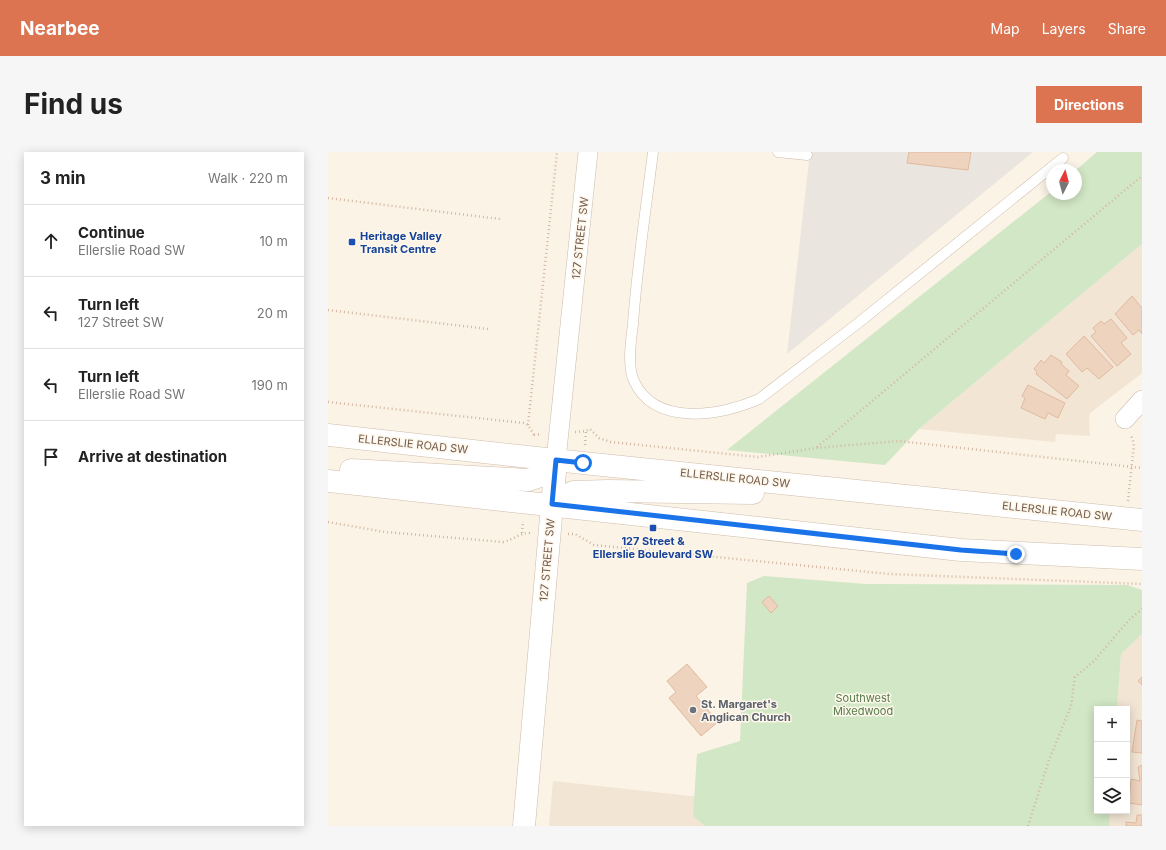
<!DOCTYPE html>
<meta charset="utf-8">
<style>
:root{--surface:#fff;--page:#f6f6f6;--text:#222;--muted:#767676;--line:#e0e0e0;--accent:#dc7452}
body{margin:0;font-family:Inter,sans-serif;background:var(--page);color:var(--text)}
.controls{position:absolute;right:12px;bottom:12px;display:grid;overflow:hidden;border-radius:0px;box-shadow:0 2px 10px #0003}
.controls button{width:36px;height:36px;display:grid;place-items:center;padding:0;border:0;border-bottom:1px solid var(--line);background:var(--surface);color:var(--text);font:20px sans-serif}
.compass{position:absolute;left:718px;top:12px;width:36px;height:36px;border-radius:50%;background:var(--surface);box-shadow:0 2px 10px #0003;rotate:6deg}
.stop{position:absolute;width:12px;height:12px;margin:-9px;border:3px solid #1a73e8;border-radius:50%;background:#fff}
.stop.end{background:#1a73e8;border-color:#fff;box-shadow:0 1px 4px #0008}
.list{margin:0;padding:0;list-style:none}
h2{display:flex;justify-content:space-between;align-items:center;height:52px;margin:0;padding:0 16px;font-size:17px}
h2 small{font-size:13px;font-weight:400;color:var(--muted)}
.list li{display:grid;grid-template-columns:26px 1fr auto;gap:12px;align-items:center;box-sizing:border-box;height:72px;padding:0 16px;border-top:1px solid var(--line)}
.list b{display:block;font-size:15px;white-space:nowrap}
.list p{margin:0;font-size:13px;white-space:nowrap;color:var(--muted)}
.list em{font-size:13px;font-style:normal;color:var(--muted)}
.icon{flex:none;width:22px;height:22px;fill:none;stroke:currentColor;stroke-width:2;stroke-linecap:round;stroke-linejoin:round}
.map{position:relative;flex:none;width:814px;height:674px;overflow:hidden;border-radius:0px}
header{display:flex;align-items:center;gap:24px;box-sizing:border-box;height:56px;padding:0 20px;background:var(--accent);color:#fff}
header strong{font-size:19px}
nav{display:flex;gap:22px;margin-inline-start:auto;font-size:14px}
.intro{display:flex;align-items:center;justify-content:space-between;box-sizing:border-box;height:96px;padding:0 24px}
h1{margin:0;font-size:28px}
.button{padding:10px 18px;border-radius:0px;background:var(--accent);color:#fff;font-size:14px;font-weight:700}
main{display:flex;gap:24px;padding:0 24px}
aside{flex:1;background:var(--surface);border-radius:0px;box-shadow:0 2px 10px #0003}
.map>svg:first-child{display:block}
</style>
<header>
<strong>Nearbee</strong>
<nav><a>Map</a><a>Layers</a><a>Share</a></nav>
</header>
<div class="intro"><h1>Find us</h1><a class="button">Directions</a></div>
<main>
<aside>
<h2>3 min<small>Walk · 220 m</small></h2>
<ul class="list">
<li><svg class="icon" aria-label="ahead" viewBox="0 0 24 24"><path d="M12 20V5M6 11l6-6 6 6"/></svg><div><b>Continue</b><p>Ellerslie Road SW</p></div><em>10 m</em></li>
<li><svg class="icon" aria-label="left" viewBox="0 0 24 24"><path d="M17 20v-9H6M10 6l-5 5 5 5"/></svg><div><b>Turn left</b><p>127 Street SW</p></div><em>20 m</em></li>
<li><svg class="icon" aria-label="left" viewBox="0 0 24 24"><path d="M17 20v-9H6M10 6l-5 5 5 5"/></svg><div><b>Turn left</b><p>Ellerslie Road SW</p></div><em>190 m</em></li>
<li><svg class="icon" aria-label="arrive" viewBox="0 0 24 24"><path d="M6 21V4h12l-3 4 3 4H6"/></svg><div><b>Arrive at destination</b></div></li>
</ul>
</aside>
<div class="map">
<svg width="814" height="674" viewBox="0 0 814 674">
<rect width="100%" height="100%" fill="#fbf3e5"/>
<!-- residential -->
<path fill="#f2e5d4" d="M814,92V221L762,261L761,269L762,284L728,282L727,290L591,277Z
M814,482V674H781L782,659H799V557H789L793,502Z
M225,629L510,660L508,674H221Z"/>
<!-- industrial -->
<path fill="#ebe5df" d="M482,0H705L459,202Z"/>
<!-- green -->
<path fill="#d2e7c5" d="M769,0H814V92L591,277L557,313L399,298L724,39V42H748V18Z
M436,424L538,432L799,433L814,438V482L793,502L789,557H769V659H782L781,674H377L365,664L369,602L412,589L419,431Z"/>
<!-- building -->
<path fill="#eed3bf" stroke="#e0baa0" d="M581,0H643L640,18L579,11Z
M804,144L814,156V182L811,178L805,183L787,162Z
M783,167L799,186L793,191L803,202L789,214L763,184L768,180L765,176L773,169L776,172Z
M756,184L785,215L771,227L759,216L754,220L738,202Z
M723,203L734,210L733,212L741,219L738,223L751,234L739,247L708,222L709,220L706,217L713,208L716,211Z
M700,233L737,251L730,266L720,261L717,267L693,256L697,246L694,244Z
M441,444L450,454L443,461L434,450Z
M359,512L379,535L368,544L390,570L373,584L341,546L348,540L339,529Z
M814,525V533L810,529Z
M809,568L814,569V601L804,600Z
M814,613V653L801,651L803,627L812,629L810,615Z
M809,663H814V674H798V670L808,671Z"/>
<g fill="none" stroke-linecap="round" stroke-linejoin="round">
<defs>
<path id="service" d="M325,0C318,57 309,114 305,172C303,188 299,214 306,229C327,275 393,264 431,247L529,172L735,6
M450,0L479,3"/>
<path id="minor" d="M797,267L814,248
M228,308L260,0"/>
<path id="tertiary" d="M196,674L228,308"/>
<path id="secondary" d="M0,283L255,311L814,368
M23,318L200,328L215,323L228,308
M0,329L633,398L814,407
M224,352L245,340L280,339L425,341"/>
</defs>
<!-- service casing -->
<use href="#service" stroke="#ccbbac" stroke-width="11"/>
<!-- minor casing -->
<use href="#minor" stroke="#ccbbac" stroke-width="20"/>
<!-- tertiary casing -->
<use href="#tertiary" stroke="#ccbbac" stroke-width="23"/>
<!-- secondary casing -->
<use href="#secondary" stroke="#d0bdad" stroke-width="23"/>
<!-- path -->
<path stroke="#d3b6a2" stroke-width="2.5" stroke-dasharray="1 3" stroke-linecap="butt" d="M0,46L172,67
M0,158L160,177
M0,250L196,271L200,273L206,283
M200,273L229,0
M247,280L258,279L262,277L271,286L283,290L430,305L488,296L571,289L814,316
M206,283L214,282
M257,293L258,279
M489,295L814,24
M800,349L806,292L803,283
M0,370L57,380L175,390C187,387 191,381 203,381
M194,381L195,369
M240,382H247L266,393L561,422L814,432
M700,674L721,608L743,554L747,525L766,509L801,468L814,457"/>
<!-- service -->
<use href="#service" stroke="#fff" stroke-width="10"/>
<!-- minor -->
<use href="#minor" stroke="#fff" stroke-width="19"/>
<!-- tertiary -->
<use href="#tertiary" stroke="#fff" stroke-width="22"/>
<!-- secondary -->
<use href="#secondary" stroke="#fff" stroke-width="22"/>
</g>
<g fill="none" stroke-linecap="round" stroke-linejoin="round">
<!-- route -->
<path stroke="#1a73e8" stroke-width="5" d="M255,311L228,308L224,352L633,398L688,402"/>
</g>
<!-- markers -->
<g fill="#1a4fb4" stroke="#fef7eb" stroke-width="1.5">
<rect x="20" y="86" width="8" height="8" rx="2"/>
<rect x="321" y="372" width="8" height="8" rx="2"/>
</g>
<circle fill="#6b7280" stroke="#fef7eb" stroke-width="1.5" cx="365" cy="558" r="4"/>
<g text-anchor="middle" stroke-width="3" stroke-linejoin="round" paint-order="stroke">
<!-- transit labels -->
<g font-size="11" font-weight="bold" fill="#164399" stroke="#fef7eb" text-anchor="start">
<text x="32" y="88">Heritage Valley<tspan x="32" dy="13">Transit Centre</tspan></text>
<text x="325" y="393" text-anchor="middle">127 Street &amp;<tspan x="325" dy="13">Ellerslie Boulevard SW</tspan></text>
</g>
<!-- street labels -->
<g font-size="11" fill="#725a4c" stroke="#fef7eb">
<text transform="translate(252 86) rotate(-84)" y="4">127 STREET SW</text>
<text transform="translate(85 292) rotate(6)" y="4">ELLERSLIE ROAD SW</text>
<text transform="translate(407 326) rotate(6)" y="4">ELLERSLIE ROAD SW</text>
<text transform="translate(729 359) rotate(6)" y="4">ELLERSLIE ROAD SW</text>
<text transform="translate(219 408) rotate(-85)" y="4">127 STREET SW</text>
</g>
<!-- park labels -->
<g font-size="11" fill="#567c48" stroke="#fef7eb">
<text x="535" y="550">Southwest<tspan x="535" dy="13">Mixedwood</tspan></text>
</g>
<!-- worship labels -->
<g font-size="11" font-weight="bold" fill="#5b616d" stroke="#fef7eb" text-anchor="start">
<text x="373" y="556">St. Margaret's<tspan x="373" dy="13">Anglican Church</tspan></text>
</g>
</g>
</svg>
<div class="controls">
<button>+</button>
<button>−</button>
<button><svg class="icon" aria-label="layers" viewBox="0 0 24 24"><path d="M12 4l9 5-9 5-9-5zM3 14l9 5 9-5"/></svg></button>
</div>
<svg class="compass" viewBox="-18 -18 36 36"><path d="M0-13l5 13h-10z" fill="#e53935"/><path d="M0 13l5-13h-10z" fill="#767676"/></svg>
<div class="stop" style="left:255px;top:311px"></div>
<div class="stop end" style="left:688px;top:402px"></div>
</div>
</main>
